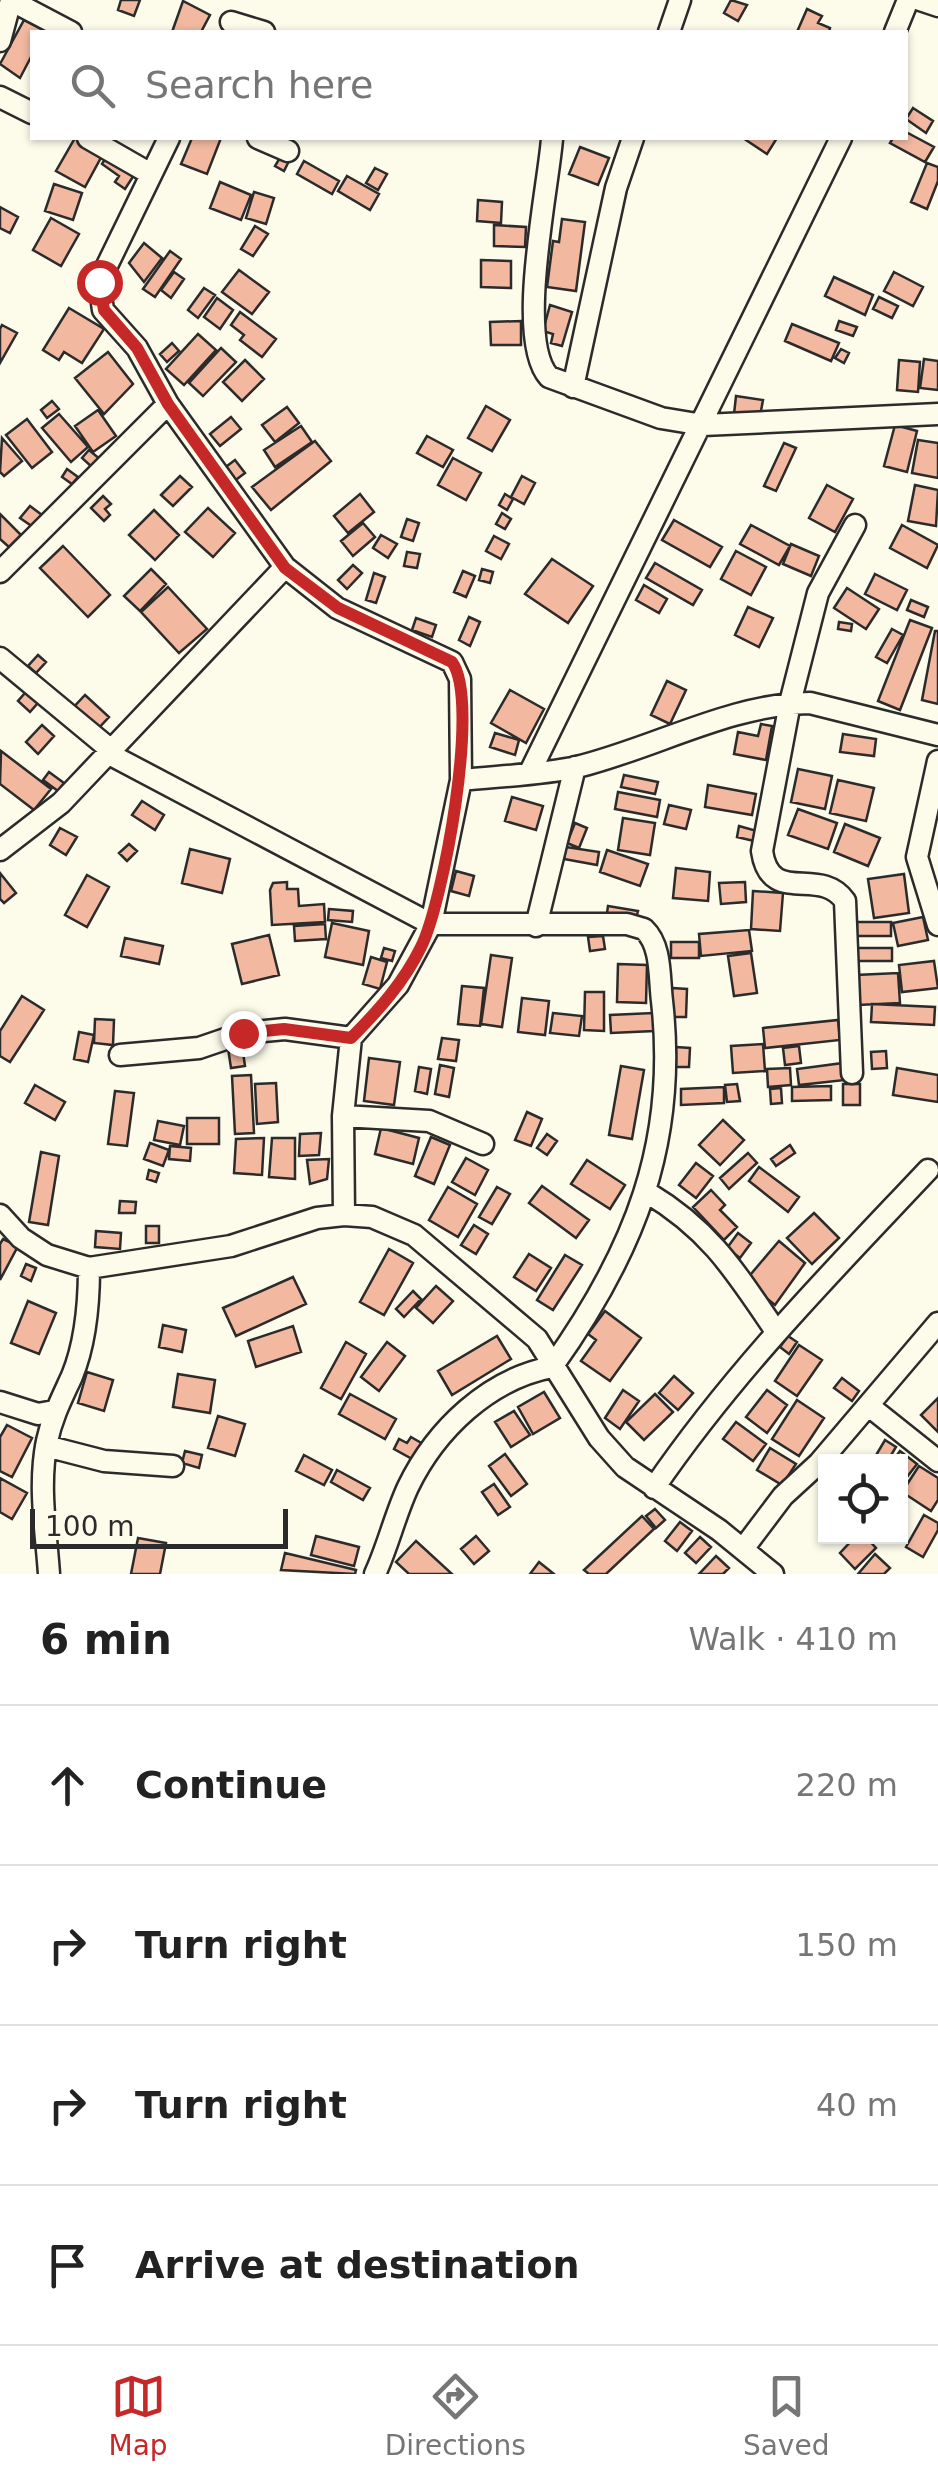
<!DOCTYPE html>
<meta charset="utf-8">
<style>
:root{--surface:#fff;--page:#f2f2f2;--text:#222;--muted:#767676;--line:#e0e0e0;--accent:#c62828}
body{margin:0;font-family:"DejaVu Sans",sans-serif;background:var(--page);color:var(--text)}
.controls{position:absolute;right:30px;bottom:30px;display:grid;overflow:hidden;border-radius:0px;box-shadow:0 2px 8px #0004}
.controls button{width:90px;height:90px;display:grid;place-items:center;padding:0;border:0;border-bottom:2px solid var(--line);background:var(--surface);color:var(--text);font:50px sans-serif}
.scale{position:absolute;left:30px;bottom:25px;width:258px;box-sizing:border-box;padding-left:10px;border:5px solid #2b2b2b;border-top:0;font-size:28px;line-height:35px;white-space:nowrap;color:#2b2b2b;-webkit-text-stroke:8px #fdfbea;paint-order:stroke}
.stop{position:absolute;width:30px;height:30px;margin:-22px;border:8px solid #c62828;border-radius:50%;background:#fff}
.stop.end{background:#c62828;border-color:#fff;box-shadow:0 2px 10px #0008}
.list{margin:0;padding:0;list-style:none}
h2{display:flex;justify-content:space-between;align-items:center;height:130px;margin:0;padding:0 40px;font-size:42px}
h2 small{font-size:32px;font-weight:400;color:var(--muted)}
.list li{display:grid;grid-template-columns:65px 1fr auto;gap:30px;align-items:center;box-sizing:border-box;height:160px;padding:0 40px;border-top:2px solid var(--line)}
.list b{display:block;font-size:38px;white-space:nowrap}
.list em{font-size:32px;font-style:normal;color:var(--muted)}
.icon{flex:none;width:55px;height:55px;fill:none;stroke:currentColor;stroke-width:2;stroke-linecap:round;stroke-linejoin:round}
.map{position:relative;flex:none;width:938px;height:1574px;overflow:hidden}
.search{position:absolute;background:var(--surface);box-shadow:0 2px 8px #0004;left:30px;right:30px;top:30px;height:110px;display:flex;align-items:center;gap:25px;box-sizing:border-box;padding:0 35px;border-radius:0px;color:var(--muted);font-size:38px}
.sheet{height:770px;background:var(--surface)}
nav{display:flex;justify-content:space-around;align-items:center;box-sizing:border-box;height:140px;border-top:2px solid var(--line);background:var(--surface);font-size:28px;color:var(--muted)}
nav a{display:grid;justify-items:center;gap:5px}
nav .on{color:var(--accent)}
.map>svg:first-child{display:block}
</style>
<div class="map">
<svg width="938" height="1574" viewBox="0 0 938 1574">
<rect width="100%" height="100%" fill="#fdfbea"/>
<!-- building -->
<path fill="#f2b8a0" stroke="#2b2b2b" stroke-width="2.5" d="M121,0H140L134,16L118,10Z
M731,0L747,5L738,21L724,13Z
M183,1L210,15L201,32H172Z
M807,9L822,16L818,23L830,28L829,32H797Z
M24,20L45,31L32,32V55L20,78L0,64Z
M913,108L933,121L926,133L906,119Z
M906,132L934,147L925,162L890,143L893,138H906Z
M75,138L104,152L85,187L56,171Z
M192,138H221L207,174L181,164Z
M743,138H777L767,154Z
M580,147L609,158L598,185L569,174Z
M110,151L138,169L125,189L115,182L119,176L102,164Z
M281,156L289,161L284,171L275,166Z
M304,161L339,181L332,194L297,174Z
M927,163L938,167V181L927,209L911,202Z
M375,168L387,174L378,190L366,183Z
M347,176L379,194L370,210L338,191Z
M220,182L251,195L241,220L210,208Z
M54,184L82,193L73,220L45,211Z
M254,192L274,198L266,224L246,218Z
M478,200L502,202L501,223L477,221Z
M0,207L18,217L10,233L0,228Z
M51,218L79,234L61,266L33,250Z
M562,219L585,222L576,291L547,287L553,241L559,242Z
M494,225L526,227L525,247L494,246Z
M255,226L268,234L253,256L241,249Z
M144,243L162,258L144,282L129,263Z
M170,251L181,259L155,297L143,289Z
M481,260L511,261V288L481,287Z
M239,270L269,292L252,314L222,292Z
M174,272L184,279L171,298L161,290Z
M894,272L923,287L913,306L884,291Z
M834,277L873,295L865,315L825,296Z
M204,288L215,295L198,318L188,310Z
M879,297L898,306L892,318L873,309Z
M217,298L233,310L220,329L204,317Z
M550,305L572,312L562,346L551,343L553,334L543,331Z
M69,308L104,329L82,363L64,352L59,360L43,350Z
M240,312L276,339L262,357L240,340L244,335L231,325Z
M521,321V345H491L490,322Z
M839,321L857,327L853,336L836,330Z
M792,324L839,343L831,361L785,341Z
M2,325L17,333L0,363V329Z
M198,334L216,350L184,385L166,369Z
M172,343L179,351L167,362L160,354Z
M221,348L236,362L203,396L189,383Z
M841,349L849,353L844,363L835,358Z
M108,352L133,384L104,414L75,378Z
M924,359L938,361V390L920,388Z
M245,360L264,379L242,401L223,382Z
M899,360L920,362L918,392L897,390Z
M736,396L763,400L761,411L770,412L734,414Z
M52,401L59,409L47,418L41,410Z
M486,406L510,420L492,451L468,438Z
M287,407L299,423L275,442L262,425Z
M98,410L116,436L93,452L75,426Z
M59,414L88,447L71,462L42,428Z
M231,417L241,429L220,446L210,434Z
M27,419L52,452L32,468L6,435Z
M895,425L917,431L907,472L884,466Z
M301,426L312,442L275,467L264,450Z
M427,436L453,450L443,467L417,453Z
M2,438L22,461L4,476L0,472Z
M918,440L938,443V478L912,473Z
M315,441L331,461L271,510L252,487Z
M784,443L796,448L776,491L764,486Z
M89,450L101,460L93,468L82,458Z
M453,458L481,473L466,500L438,485Z
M235,460L245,473L233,482L223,469Z
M67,469L78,477L72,484L62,477Z
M180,476L192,487L173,506L161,495Z
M522,476L535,483L524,504L511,497Z
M827,485L853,499L835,532L809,518Z
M915,485L938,490L936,526L908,521Z
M360,494L374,512L348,533L334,516Z
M505,494L513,499L507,510L499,505Z
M103,496L111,504L105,509L110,515L104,521L91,508Z
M30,506L42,515L33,527L20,518Z
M208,508L235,533L213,557L185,532Z
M154,510L179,535L155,560L129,535Z
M502,513L511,519L505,529L496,524Z
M0,514L21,535L9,547L0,539Z
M407,519L419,523L413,541L401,537Z
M674,520L722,547L710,567L662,540Z
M363,523L375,537L353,556L341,541Z
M751,525L790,546L779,565L740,544Z
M902,525L938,545L927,568L890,548Z
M381,535L397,544L388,558L373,548Z
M494,536L509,544L501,559L486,551Z
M791,544L819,556L811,576L783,564Z
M63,546L110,595L88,617L40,568Z
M736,551L766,567L751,595L721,579Z
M407,552L420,554L417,568L404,566Z
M552,559L593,586L568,623L525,594Z
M655,563L702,590L693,605L646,578Z
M353,565L362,573L347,589L338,580Z
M151,569L166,584L140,611L124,596Z
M482,569L493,572L490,583L479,580Z
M463,571L475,576L466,597L454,592Z
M374,573L385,577L376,603L366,600Z
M875,574L907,590L897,610L865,594Z
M644,585L667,599L659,613L636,600Z
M168,587L207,629L179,653L141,612Z
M847,588L879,609L866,629L834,608Z
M911,600L928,607L924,617L907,610Z
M748,607L773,618L759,647L735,635Z
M469,617L480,622L470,646L459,640Z
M416,618L436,625L432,637L412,630Z
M910,620L932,628L900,710L878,701Z
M839,622L852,624L851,631L838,629Z
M892,629L903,635L887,663L876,657Z
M935,631H938V704L922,700Z
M38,655L46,662L36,673L28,666Z
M667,681L686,690L670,724L651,715Z
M32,685L44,696L30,712L18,701Z
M510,690L544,709L526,743L491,723Z
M85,695L109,717L95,732L71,710Z
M761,724L772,726L766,760L734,754L738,732L758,736Z
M42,725L54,736L38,754L26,742Z
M495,733L519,740L515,755L490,747Z
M843,734L876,739L874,756L840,752Z
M1,751L51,789L34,810L0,784Z
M798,769L832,776L825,809L791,802Z
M49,772L64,783L58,791L43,780Z
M624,775L658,782L655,794L621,787Z
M838,780L874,788L866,821L830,813Z
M708,785L756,794L752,815L705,807Z
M618,792L660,800L657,817L615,809Z
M512,797L543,806L536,830L505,821Z
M142,801L164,815L155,830L132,815Z
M669,805L691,810L686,829L664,824Z
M798,809L837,823L828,849L788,835Z
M623,818L655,823L650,855L618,850Z
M575,823L587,828L579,848L567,843Z
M845,824L880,838L868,866L834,852Z
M739,826L757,831L754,841L737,837Z
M60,828L77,837L66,855L50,845Z
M129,844L137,851L127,861L119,853Z
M566,847L599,852L597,865L564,859Z
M190,849L230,859L222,893L182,883Z
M607,850L648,864L640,886L600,872Z
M676,868L710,872L708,901L673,898Z
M456,871L474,876L469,896L451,891Z
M0,873L16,893L4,903L0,899Z
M904,874L909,913L874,918L868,879Z
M87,875L109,887L87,927L65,915Z
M287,882V889H298L299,906L324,904L325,922L272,925L270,890L273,883Z
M745,882L746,902L721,904L719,883Z
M753,891L783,893L780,931L751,929Z
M608,906L638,911L636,918L607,913Z
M329,909L353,911L352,922L328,920Z
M923,917L928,940L898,946L893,923Z
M857,922H891V936H857Z
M332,923L369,931L363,965L325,957Z
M325,924L326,939L295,941L294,926Z
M749,930L752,951L701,956L699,934Z
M269,935L279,975L242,984L232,944Z
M603,936L605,949L590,951L588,937Z
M125,938L163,946L159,964L121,956Z
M671,942H699V958H671Z
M384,948L395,951L392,961L381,958Z
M857,948H892V961H857Z
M751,953L757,993L734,996L728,956Z
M491,955L512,958L502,1027L481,1024Z
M371,957L387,962L380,989L363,984Z
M934,961L938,988L902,992L899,965Z
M618,964L647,965L646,1003L617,1002Z
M898,973L900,1003L858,1005L856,975Z
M462,986L484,988L480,1026L458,1024Z
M672,988L687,989L686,1017H671Z
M585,992H604V1031L584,1030Z
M22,996L44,1010L10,1062L0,1056V1031Z
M522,998L549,1001L545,1035L518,1032Z
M872,1004L935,1007L934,1025L871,1022Z
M553,1013L582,1016L579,1036L550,1033Z
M653,1013L654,1031L611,1033L610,1015Z
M95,1019L114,1020L113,1045L94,1043Z
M838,1020L840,1040L765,1048L763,1028Z
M79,1032L94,1035L88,1062L74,1059Z
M442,1038L459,1040L456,1061L438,1059Z
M763,1044L765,1071L733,1073L731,1046Z
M242,1045L245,1066L231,1068L228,1048Z
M799,1046L801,1063L785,1065L783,1048Z
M676,1047L690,1048L689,1067H676Z
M886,1051L887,1068L872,1069L871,1052Z
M369,1058L400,1062L394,1105L364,1101Z
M843,1063L845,1080L799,1085L797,1069Z
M440,1065L454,1068L449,1097L435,1094Z
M621,1066L644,1070L632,1139L609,1135Z
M419,1067L431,1069L427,1094L415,1091Z
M790,1068L791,1085L768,1087L767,1069Z
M897,1068L938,1075V1102L893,1095Z
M251,1075L254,1133L235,1134L232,1076Z
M276,1083L278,1122L257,1124L255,1084Z
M737,1084L740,1101L727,1102L725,1085Z
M843,1084H860V1105H843Z
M35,1085L65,1102L55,1120L25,1103Z
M831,1086V1100L792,1101V1087Z
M724,1087V1103L681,1105V1089Z
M781,1088L782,1103L771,1104L770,1089Z
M115,1091L134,1093L127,1146L108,1144Z
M527,1112L542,1119L531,1146L515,1140Z
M187,1118H219V1144H187Z
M723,1120L744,1140L720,1165L699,1145Z
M158,1121L184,1126L180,1145L154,1140Z
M381,1128L419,1138L413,1164L375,1154Z
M321,1133L319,1155L299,1156L300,1134Z
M547,1134L557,1141L547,1155L537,1148Z
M431,1137L450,1145L434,1184L415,1176Z
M264,1138L262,1175L234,1173L236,1139Z
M272,1138H295V1179L269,1177Z
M150,1143L169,1150L163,1166L144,1159Z
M790,1145L795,1153L776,1166L771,1159Z
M170,1146L191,1148L190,1161L169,1159Z
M41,1152L59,1156L48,1225L29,1222Z
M748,1153L757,1163L729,1189L720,1178Z
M466,1158L488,1170L475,1195L452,1182Z
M329,1159L327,1179L310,1184L307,1160Z
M587,1160L625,1185L610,1209L571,1184Z
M696,1163L713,1176L696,1198L679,1185Z
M759,1167L799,1197L788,1212L749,1181Z
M149,1170L159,1173L156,1182L147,1179Z
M542,1186L589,1220L576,1238L529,1203Z
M448,1187L477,1204L458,1237L429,1220Z
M497,1187L510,1194L492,1224L479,1217Z
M711,1190L725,1205L720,1210L737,1227L724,1240L693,1207Z
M120,1201L136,1202L135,1213H119Z
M814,1213L839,1238L812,1264L787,1238Z
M474,1225L488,1234L476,1254L461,1245Z
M146,1226H159V1243H146Z
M96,1231L121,1233L120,1249L95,1247Z
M738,1233L751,1243L740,1258L727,1248Z
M3,1239L18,1246L0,1280V1244Z
M779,1241L805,1263L775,1305L745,1281Z
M389,1249L413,1263L384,1315L360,1302Z
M529,1254L551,1268L536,1291L514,1277Z
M565,1255L582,1265L553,1310L537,1300Z
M26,1264L36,1268L31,1281L21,1276Z
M293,1277L306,1304L236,1336L223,1308Z
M436,1286L453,1301L433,1323L416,1308Z
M413,1291L421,1299L404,1317L396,1309Z
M28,1301L56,1313L39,1354L11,1343Z
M605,1311L641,1338L610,1381L581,1361L596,1340L588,1334Z
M163,1325L186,1330L182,1352L159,1347Z
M293,1326L301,1352L256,1367L248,1341Z
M497,1336L511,1359L452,1395L438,1371Z
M788,1336L797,1342L789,1354L780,1347Z
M346,1342L366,1354L341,1399L321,1388Z
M387,1342L405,1356L379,1391L361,1377Z
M799,1345L822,1360L797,1396L775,1381Z
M87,1372L113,1380L104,1411L78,1403Z
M178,1374L215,1380L210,1413L173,1407Z
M674,1376L693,1393L678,1410L659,1393Z
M842,1378L859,1391L852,1401L834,1388Z
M623,1390L639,1401L620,1429L605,1418Z
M767,1390L787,1405L767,1433L746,1417Z
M544,1392L560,1418L533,1434L518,1407Z
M350,1394L396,1419L385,1439L339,1414Z
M655,1394L673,1412L644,1440L626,1422Z
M938,1398V1432L921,1415Z
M797,1400L824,1418L799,1456L772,1439Z
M514,1411L530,1435L511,1447L495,1422Z
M218,1416L245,1424L235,1456L208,1448Z
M736,1422L766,1444L753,1461L723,1439Z
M7,1425L32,1438L12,1477L0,1471V1437Z
M411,1437L423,1444L414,1460L394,1449L399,1439L407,1443Z
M885,1440L896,1447L887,1462H872Z
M770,1448L796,1464L782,1485L757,1470Z
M185,1451L202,1455L199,1468L182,1463Z
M900,1451L917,1464L900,1486V1462H892Z
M505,1454L527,1484L511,1496L489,1466Z
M304,1455L332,1470L324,1485L296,1471Z
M919,1466L938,1478V1500L931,1511L902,1492Z
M337,1470L370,1488L363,1500L331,1482Z
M0,1478L27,1493L12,1519L0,1512Z
M494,1484L510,1507L498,1515L482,1492Z
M655,1509L665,1520L656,1528L646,1516Z
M924,1515L938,1523V1530L923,1557L906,1547Z
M642,1516L654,1529L606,1574H589L584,1570Z
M680,1522L692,1531L677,1551L665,1541Z
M316,1536L359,1547L354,1566L311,1555Z
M476,1536L489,1551L474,1564L461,1549Z
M856,1536H865L876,1548L855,1569L840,1553Z
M700,1537L711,1547L696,1563L685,1553Z
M138,1538L166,1543L160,1574H131Z
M416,1541L452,1574H409L396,1562Z
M285,1553L356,1570L355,1574L281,1570Z
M875,1554L890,1568L884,1574H858Z
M716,1556L729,1568L723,1574H699Z
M539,1562L554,1574H530Z"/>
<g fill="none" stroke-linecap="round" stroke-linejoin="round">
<defs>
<path id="minor" d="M920,0L938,6
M12,1L71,32
M231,22L264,32
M669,32L680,0
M895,32L908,0
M0,41L11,0
M0,97L32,113
M88,138L149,173
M169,138L99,282L103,310L137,348L168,404L285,567L337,608L452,662L460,679L461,780L431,924L398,985L351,1038L343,1116L344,1215
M258,138L288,151
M552,139C548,190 515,340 549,377L661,418L703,425L938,414
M573,387L616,188L633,138
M0,572L168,404
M0,658L111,750
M109,754L431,924H627L644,929C662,946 659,977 662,1001C678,1143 634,1252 552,1367C489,1379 436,1429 408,1487C395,1515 388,1546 375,1574
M938,761L917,857L938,925
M530,772L841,138
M461,780C499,776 540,775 577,767C655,748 730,704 810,703L938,735
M0,850L61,803L285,567
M536,926L575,767
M120,1055L199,1048L243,1033L285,1029L351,1038
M852,1073L845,901C820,865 770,907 762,851L790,703L818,593L855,525
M343,1116L429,1121L483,1144
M648,1193C710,1230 735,1271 775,1330
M0,1215L21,1238L47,1255L89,1268L231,1246L317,1218L344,1215L372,1217L414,1235L537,1339L599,1438L625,1467L719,1530L773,1574
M0,1402L38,1414L54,1411
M869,1406L938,1461
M46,1446L104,1461L173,1466
M654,1488C734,1371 831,1273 928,1170
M743,1549L783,1496L819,1463L938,1323
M49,1574C46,1530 38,1485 47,1441C52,1417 62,1398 72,1376C86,1342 89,1304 89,1268"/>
</defs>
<!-- minor casing -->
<use href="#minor" stroke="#2b2b2b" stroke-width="25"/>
<!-- minor -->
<use href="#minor" stroke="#fdfbea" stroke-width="20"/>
</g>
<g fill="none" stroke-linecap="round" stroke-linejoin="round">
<!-- route -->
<path stroke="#c62828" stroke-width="12" d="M99,282L104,310L137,348L168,404L285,568L338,608L452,662C481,701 443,903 421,947C404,982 378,1011 351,1038L284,1029L243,1033"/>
</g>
</svg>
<div class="controls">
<button><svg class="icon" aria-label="locate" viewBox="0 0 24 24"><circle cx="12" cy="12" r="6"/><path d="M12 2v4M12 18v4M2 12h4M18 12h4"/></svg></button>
</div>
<div class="scale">100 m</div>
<div class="stop" style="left:99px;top:282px"></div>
<div class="stop end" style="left:243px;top:1033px"></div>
<div class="search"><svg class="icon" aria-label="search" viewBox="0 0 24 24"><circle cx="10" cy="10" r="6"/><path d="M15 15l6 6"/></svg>Search here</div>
</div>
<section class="sheet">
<h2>6 min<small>Walk · 410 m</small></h2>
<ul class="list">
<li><svg class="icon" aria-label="ahead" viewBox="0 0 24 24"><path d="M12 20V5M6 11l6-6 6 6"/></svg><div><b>Continue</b></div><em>220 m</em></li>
<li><svg class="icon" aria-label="right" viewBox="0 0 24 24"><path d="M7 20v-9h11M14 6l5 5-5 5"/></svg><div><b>Turn right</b></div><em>150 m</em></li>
<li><svg class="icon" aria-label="right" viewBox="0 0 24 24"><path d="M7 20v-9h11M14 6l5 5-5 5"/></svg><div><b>Turn right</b></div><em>40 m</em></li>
<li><svg class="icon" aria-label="arrive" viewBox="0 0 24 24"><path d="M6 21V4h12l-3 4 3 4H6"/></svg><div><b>Arrive at destination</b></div></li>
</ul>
</section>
<nav>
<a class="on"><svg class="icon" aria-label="map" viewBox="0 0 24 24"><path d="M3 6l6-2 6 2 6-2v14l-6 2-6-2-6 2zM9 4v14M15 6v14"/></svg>Map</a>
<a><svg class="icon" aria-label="directions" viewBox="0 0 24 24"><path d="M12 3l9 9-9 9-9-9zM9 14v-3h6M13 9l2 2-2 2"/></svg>Directions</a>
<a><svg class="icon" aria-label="saved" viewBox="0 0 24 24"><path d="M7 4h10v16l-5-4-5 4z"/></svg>Saved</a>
</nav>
